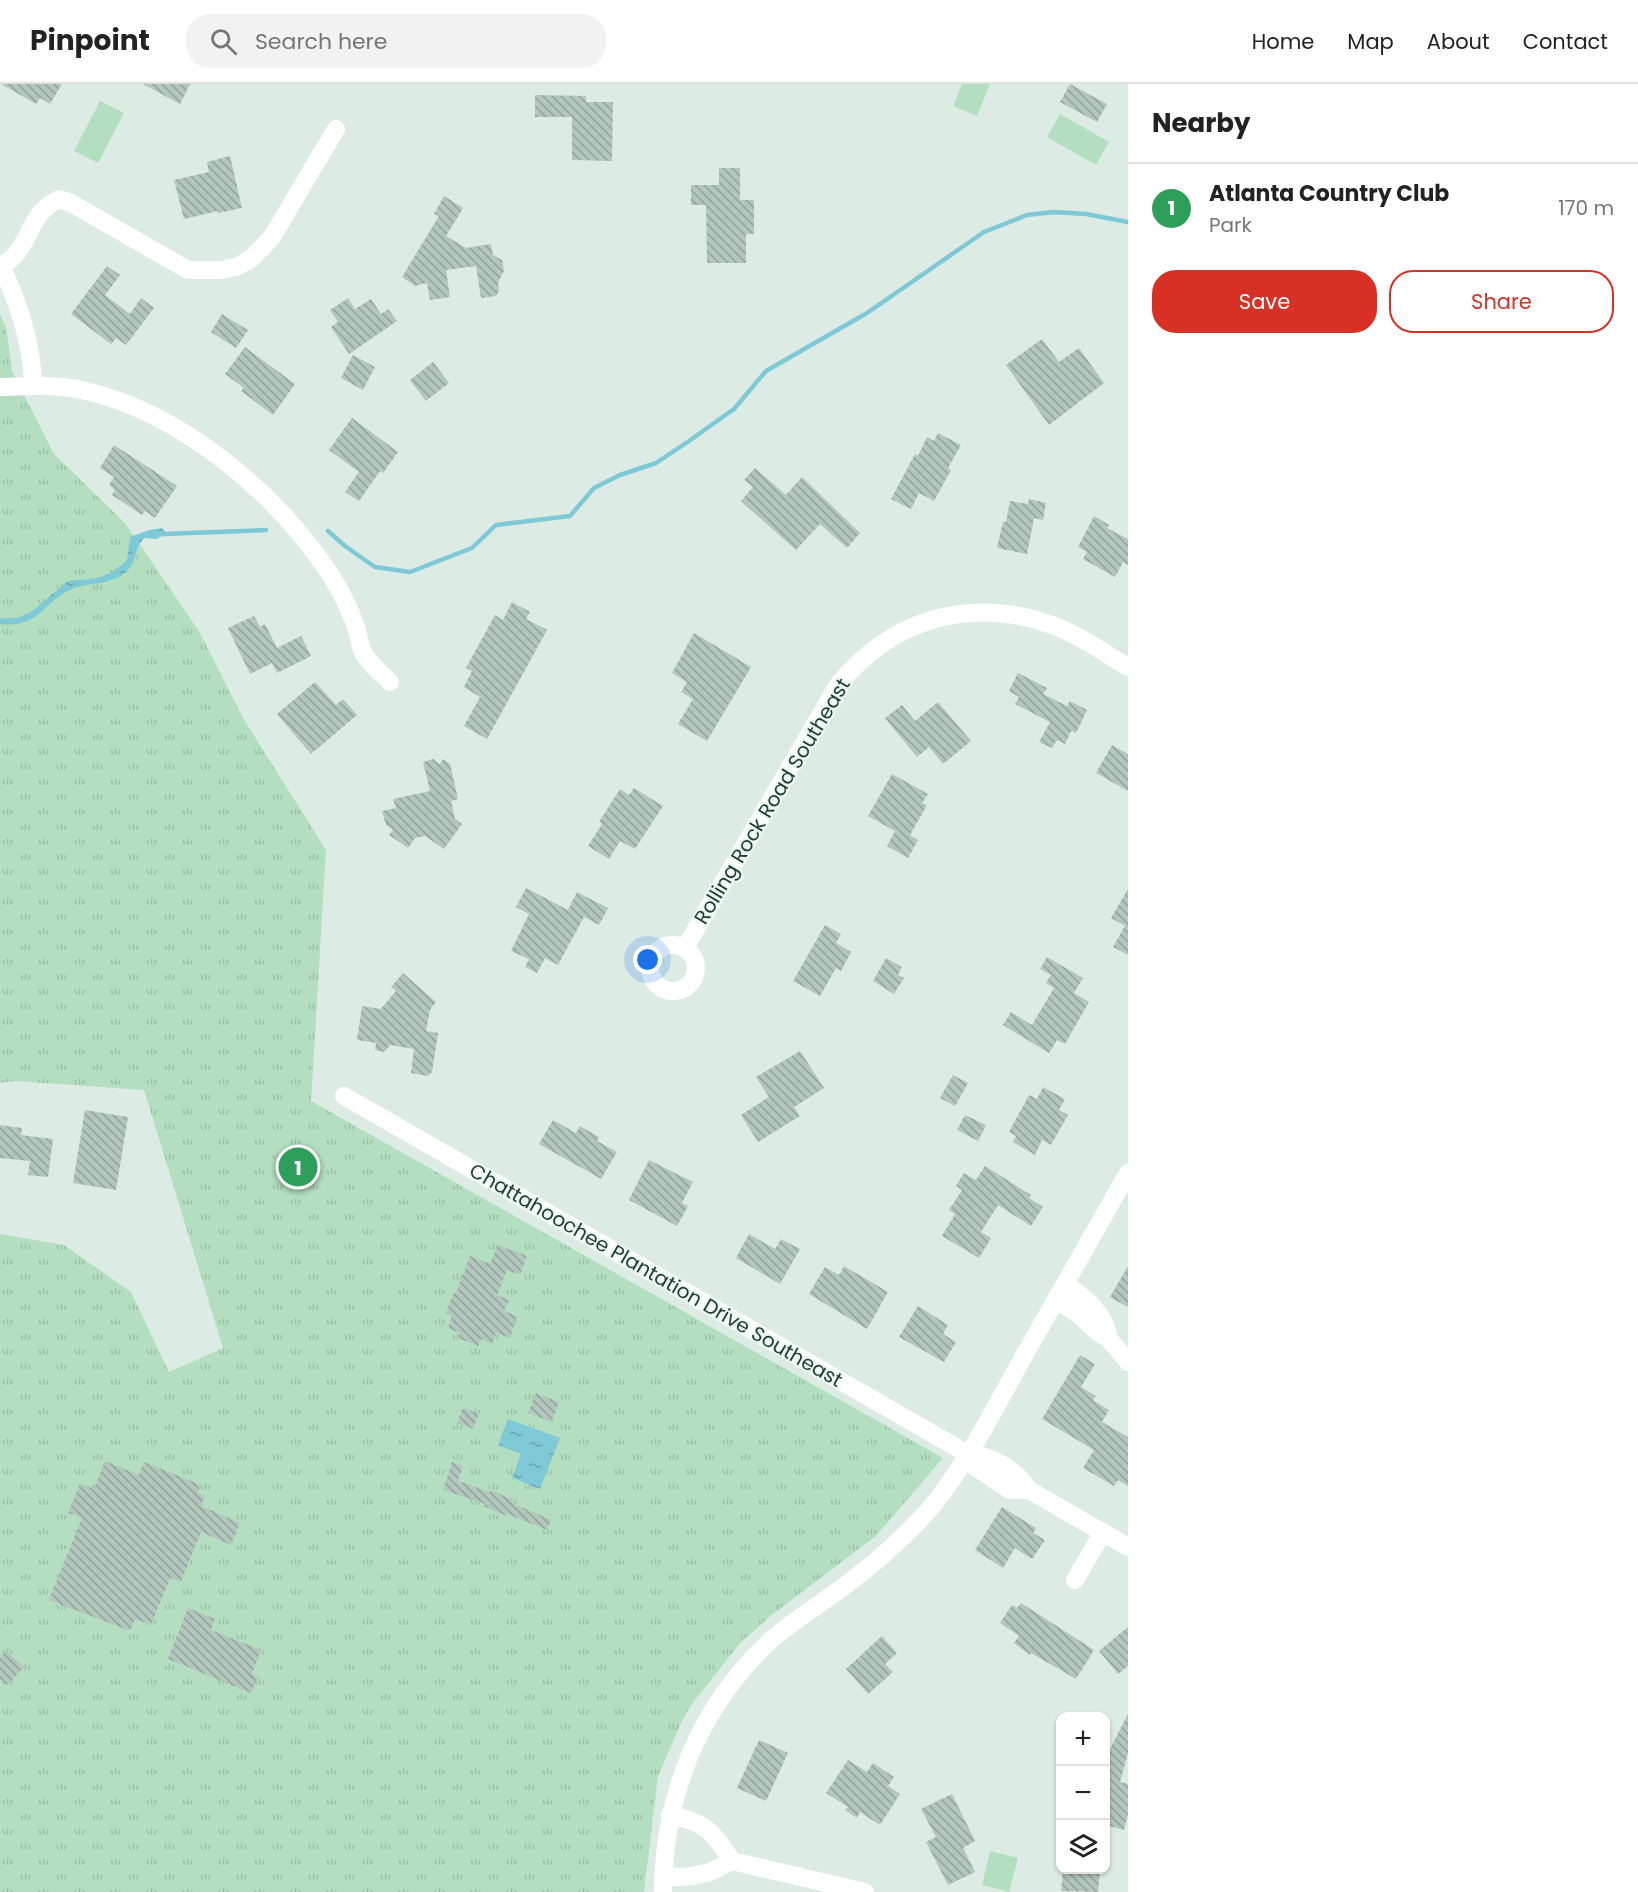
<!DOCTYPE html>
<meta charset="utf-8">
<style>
:root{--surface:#fff;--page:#f2f2f2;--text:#222;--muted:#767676;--line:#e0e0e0;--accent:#d93025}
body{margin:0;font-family:Poppins,sans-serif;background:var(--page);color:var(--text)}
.controls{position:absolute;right:18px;bottom:18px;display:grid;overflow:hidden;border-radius:12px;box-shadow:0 2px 4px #0004}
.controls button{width:54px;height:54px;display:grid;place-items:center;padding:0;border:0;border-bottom:2px solid var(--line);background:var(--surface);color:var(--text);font:30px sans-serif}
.you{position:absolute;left:648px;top:876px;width:21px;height:21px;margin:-15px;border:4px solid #fff;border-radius:50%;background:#1a73e8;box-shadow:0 0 0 9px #1a73e833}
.badge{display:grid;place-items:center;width:39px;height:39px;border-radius:50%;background:var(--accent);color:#fff;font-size:20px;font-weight:700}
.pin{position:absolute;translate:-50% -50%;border:3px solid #fff;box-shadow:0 2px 6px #0006}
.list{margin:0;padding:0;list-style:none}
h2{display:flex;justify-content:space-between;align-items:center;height:78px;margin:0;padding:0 24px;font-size:26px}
h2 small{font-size:20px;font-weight:400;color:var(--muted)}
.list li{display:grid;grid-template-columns:39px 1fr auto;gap:18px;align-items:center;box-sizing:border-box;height:90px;padding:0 24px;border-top:2px solid var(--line)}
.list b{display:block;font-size:22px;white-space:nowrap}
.list p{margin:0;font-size:20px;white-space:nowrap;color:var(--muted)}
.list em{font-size:20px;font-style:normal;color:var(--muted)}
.actions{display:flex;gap:12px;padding:18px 24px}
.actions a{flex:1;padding:14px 0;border:2px solid var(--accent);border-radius:24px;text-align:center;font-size:21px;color:var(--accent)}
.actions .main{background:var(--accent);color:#fff}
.icon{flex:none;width:33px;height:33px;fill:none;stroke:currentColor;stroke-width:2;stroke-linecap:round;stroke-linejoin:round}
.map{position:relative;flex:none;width:1128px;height:1808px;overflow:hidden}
header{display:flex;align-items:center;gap:36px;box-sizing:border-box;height:84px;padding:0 30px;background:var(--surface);border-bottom:2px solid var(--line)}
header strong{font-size:28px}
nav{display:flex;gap:33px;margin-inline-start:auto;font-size:21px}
.search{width:420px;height:54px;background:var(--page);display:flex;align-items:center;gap:15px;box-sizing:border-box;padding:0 21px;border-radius:24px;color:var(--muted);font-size:22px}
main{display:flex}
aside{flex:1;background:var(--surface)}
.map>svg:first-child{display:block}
</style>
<header>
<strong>Pinpoint</strong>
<div class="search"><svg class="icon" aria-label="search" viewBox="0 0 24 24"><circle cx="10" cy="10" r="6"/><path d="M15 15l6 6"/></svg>Search here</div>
<nav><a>Home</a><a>Map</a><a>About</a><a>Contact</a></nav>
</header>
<main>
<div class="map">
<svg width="1128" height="1808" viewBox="0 0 1128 1808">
<defs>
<pattern id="park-tufts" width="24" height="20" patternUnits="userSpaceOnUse" patternTransform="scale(1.5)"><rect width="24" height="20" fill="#b3dfc0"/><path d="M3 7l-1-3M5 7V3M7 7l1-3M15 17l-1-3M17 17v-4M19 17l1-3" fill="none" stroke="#9ac0a6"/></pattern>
<pattern id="water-ripples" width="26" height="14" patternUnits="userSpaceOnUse" patternTransform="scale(1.5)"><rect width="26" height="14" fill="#7fc9d7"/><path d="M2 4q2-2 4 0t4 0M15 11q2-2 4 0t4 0" fill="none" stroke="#67a4af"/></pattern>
<pattern id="building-back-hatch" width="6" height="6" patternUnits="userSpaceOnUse" patternTransform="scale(1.5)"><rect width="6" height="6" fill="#b3c6be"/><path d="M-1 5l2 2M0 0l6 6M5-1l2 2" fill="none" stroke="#91a29b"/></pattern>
</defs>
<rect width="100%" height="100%" fill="#ddebe5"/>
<!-- grass -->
<path fill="#b3dfc0" d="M962,0H990L977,32L953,22Z
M100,17L124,29L98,79L74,67Z
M1060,30L1109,58L1096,81L1047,53Z
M990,1767L1018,1774L1009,1808L982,1801Z"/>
<!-- park -->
<path fill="url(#park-tufts)" d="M0,230L6,243L12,287L54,370L125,439L199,547L243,634L326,766L311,1017L943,1374L876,1452L773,1530L740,1559L692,1620L682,1637L658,1692L644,1808H0V1150L64,1161L131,1208L169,1288L223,1264L144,1006L15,997L0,999Z"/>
<!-- water -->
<path fill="url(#water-ripples)" d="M162,444L167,450L156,455L144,454C133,466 138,478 125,489C110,501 89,498 72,505C44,516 40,545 0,540V534C30,538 39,519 60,504C63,502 64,499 67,498C71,496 78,496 81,496C103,494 112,490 127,476L130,453L149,446Z
M508,1335L560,1354L540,1405L512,1394L521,1370L498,1361Z"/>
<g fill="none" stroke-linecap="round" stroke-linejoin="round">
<!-- stream -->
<path stroke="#7fc9d7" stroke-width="4.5" d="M328,447L345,462L375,483L410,488L472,464L496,441L570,432L594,404L620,391L656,379L689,357L734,325L766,287L867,229L984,148L1027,131L1054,128L1086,130L1128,138
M163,450L266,446"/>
</g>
<!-- building -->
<path fill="url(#building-back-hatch)" d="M1,0H62L50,20L40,14L36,20Z
M143,0H190L180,20Z
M1070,0L1107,20L1097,38L1060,18Z
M535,11L586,12V18H613L612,77L572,76V33H535Z
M230,72L242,124L218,129V127L184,135L174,96L209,88L207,78Z
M719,84H740V116H754V150H746V179H707L706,121H691V101H719Z
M444,112L463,124L446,152L466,164L491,160L493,171L502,176L504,187L498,198L499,207L496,212L481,214L476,182L446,186L450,213L430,216L427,199L415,202L402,193L439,132L434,130Z
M107,182L120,191L105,211L130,230L141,214L154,224L126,261L116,254L111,260L71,230Z
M348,214L355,225L371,215L381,230L388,225L397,237L349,270L331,243L338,238L330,226Z
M222,230L248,246L236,264L211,248Z
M1042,255L1059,278L1079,264L1104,299L1049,341L1006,281Z
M245,263L295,300L273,331L241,307L244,304L225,290Z
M353,271L375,283L363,306L341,294Z
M433,278L449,299L426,317L410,296Z
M352,334L398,368L383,389L380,387L359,417L345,408L359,388L329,366Z
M938,349L961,361L948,384L951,386L934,417L919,409L911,425L891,415L915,370L918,372L927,353L934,357Z
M114,361L177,402L155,434L145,427L142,431L112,411L115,406L109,401L114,393L100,384Z
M755,384L786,411L802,393L860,449L847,464L820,440L796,466L741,417L753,403L744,396Z
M1029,415L1046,419L1043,436L1034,434L1027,470L997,464L1003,438H1006L1010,417L1028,420Z
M1094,432L1109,441L1107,444L1128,455V481L1123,478L1115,493L1083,475L1087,468L1078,463Z
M512,518L530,528L526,535L547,546L487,655L464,642L480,613L464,603L472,587L466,584L495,531L503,536Z
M254,532L260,543L265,540L277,564L301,552L311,572L277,589L272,579L250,590L228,544Z
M694,549L751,583L707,657L678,640L693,615L681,608L687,598L672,589Z
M1018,589L1047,604L1043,610L1067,622L1070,617L1087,626L1076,649L1071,647L1065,660L1057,656L1052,664L1039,658L1050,638L1015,620L1019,613L1009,607Z
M315,598L336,621L343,615L357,631L311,670L277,630Z
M938,618L971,657L943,680L929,663L917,673L885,634L902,621L915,637Z
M1112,661L1128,670V707L1096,689Z
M433,675L440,680L443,675L450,680L458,715L451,717L455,735L462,740L444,765L425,752L415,754L408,764L389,751L393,746L386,741L382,727L396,724L393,715L430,707L423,678Z
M892,690L928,710L922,719L927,721L910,751L918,756L908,774L887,762L895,747L868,732Z
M634,704L663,722L635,765L620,757L609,775L588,762L602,740L599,738L620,705L629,711Z
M526,804L568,826L577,808L608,824L599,841L584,833L558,881L545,874L537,889L525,883L529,875L511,867L529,830L516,823Z
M1128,805V871L1113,863L1125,842L1111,834Z
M825,841L841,850L836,859L851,868L841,887L836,884L820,912L793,897Z
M1047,873L1083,894L1074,909L1089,918L1065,960L1057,956L1049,969L1003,941L1011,928L1032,941L1054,904L1046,899L1051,891L1040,885Z
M886,874L902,883L898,891L904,894L894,910L873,897Z
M403,889L436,918L430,926L426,947L438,949L432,988L428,992L411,989L414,965L390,961L384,968L375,966L376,959L357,956L362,922L381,925L396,907L391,903Z
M800,967L824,1004L794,1023L800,1032L758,1058L741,1031L769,1013L756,993Z
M953,991L968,999L955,1022L940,1014Z
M1043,1003L1065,1015L1059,1026L1068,1031L1051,1061L1042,1056L1035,1071L1013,1058L1016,1052L1009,1048L1029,1011L1037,1015Z
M85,1026L128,1033L116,1106L73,1099Z
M965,1031L986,1041L978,1057L957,1046Z
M553,1036L576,1049L580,1042L599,1053L597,1057L617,1068L601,1095L539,1060Z
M0,1041L22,1044L21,1051L53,1055L48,1093L28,1091L30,1077L0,1074Z
M649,1076L693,1098L682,1119L688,1122L677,1142L629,1116Z
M985,1082L1031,1111L1029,1114L1043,1123L1031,1142L998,1121L981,1148L991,1154L979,1174L942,1152L955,1130L949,1126L962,1106L956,1102L964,1089L976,1096Z
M749,1150L775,1165L781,1155L800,1165L780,1200L736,1174Z
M498,1161L527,1172L520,1191L507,1186L497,1211L509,1216L504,1227L517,1232L510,1254L496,1249L492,1260L481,1255L478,1262L458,1254L460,1249L448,1244L452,1232L446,1229L454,1208L456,1209L470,1172L490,1180Z
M844,1182L888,1208L867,1245L809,1210L825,1183L839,1191Z
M1128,1182V1223L1110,1213Z
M918,1222L948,1241L943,1250L956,1258L944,1278L899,1253Z
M1080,1271L1095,1280L1081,1303L1096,1312L1093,1316L1109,1326L1102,1338L1128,1353V1402L1118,1396L1114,1402L1083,1384L1094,1366L1042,1335Z
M536,1309L559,1318L552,1338L528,1329Z
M463,1324L479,1330L473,1345L457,1339Z
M105,1377L139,1391L144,1378L201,1401L197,1409L205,1412L201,1422L240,1439L231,1461L201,1448L181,1498L170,1494L151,1541L135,1535L130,1547L49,1516L82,1434L68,1429L80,1400L94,1405Z
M452,1378L463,1382L458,1397L490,1408L491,1406L513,1416L512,1419L551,1436L547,1446L507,1430L506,1432L484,1422L485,1420L443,1406Z
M1002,1423L1036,1444L1033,1449L1045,1456L1032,1475L1015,1464L1003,1484L975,1466Z
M1021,1519L1094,1566L1076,1595L1031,1569L1030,1571L1014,1559L1019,1552L1000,1539L1012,1521L1017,1524Z
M188,1524L215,1535L211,1546L261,1566L252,1590L258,1593L251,1609L168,1575Z
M1128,1543V1582L1118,1590L1099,1567Z
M882,1552L897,1569L885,1580L893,1588L868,1610L846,1585Z
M6,1567L24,1583L7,1601L0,1595V1573Z
M1128,1630V1669L1120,1698L1128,1700V1730L1124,1746L1106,1741V1673Z
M759,1656L788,1669L766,1717L737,1704Z
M848,1676L867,1688L873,1679L894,1693L888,1702L900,1710L880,1741L860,1728L857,1734L845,1726L848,1723L826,1709Z
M952,1710L975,1757L963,1764L975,1788L948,1801L926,1758L936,1753L921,1725Z
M1063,1785H1100L1098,1808L1061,1807Z"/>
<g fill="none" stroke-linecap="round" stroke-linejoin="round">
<!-- minor -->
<path stroke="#fff" stroke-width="18" d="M0,180C18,217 32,260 33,301
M1,182C6,179 12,175 16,170C33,149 31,129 59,115L71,119L188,186H221L236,183L251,175L272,153L336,45
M0,303C27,302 56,300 82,306C181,328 277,409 332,493C342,509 351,528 357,546C359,554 360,565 365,572C372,582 382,590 390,598
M650 884a23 23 0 1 1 46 0a23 23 0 1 1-46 0Z
M685,864L838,601C893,534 970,512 1052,541C1079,551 1103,568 1128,583
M344,1012L968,1370C993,1372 1015,1385 1029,1406L1128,1463
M1065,1200C1086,1214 1105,1229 1109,1255
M1056,1216L1078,1230L1099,1249L1109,1255L1128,1278
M968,1370L974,1382L1010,1406H1029
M1075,1496L1103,1448
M670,1731C706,1738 712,1747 732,1777
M663,1791L679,1793L693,1792L710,1788L732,1777L865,1808
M663,1808C664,1711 698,1624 770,1557C791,1538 816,1523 839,1506C873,1481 906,1453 933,1421C966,1380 991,1332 1016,1286C1053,1220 1091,1155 1128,1089"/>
</g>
<g text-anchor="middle" stroke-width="4.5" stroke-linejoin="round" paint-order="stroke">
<!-- street labels -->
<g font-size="20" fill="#1d3c34" stroke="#eef8f3">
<text transform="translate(772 717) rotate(-59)" y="7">Rolling Rock Road Southeast</text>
<text transform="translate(656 1191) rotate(30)" y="7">Chattahoochee Plantation Drive Southeast</text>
</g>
</g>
</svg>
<div class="controls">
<button>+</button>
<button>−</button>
<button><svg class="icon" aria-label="layers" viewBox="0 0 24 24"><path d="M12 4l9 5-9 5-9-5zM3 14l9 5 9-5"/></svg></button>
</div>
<div class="you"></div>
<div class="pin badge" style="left:298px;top:1083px;background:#2e9e5b">1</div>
</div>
<aside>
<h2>Nearby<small></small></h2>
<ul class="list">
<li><span class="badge" style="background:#2e9e5b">1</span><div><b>Atlanta Country Club</b><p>Park</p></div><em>170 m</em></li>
</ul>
<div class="actions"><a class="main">Save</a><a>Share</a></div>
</aside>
</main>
